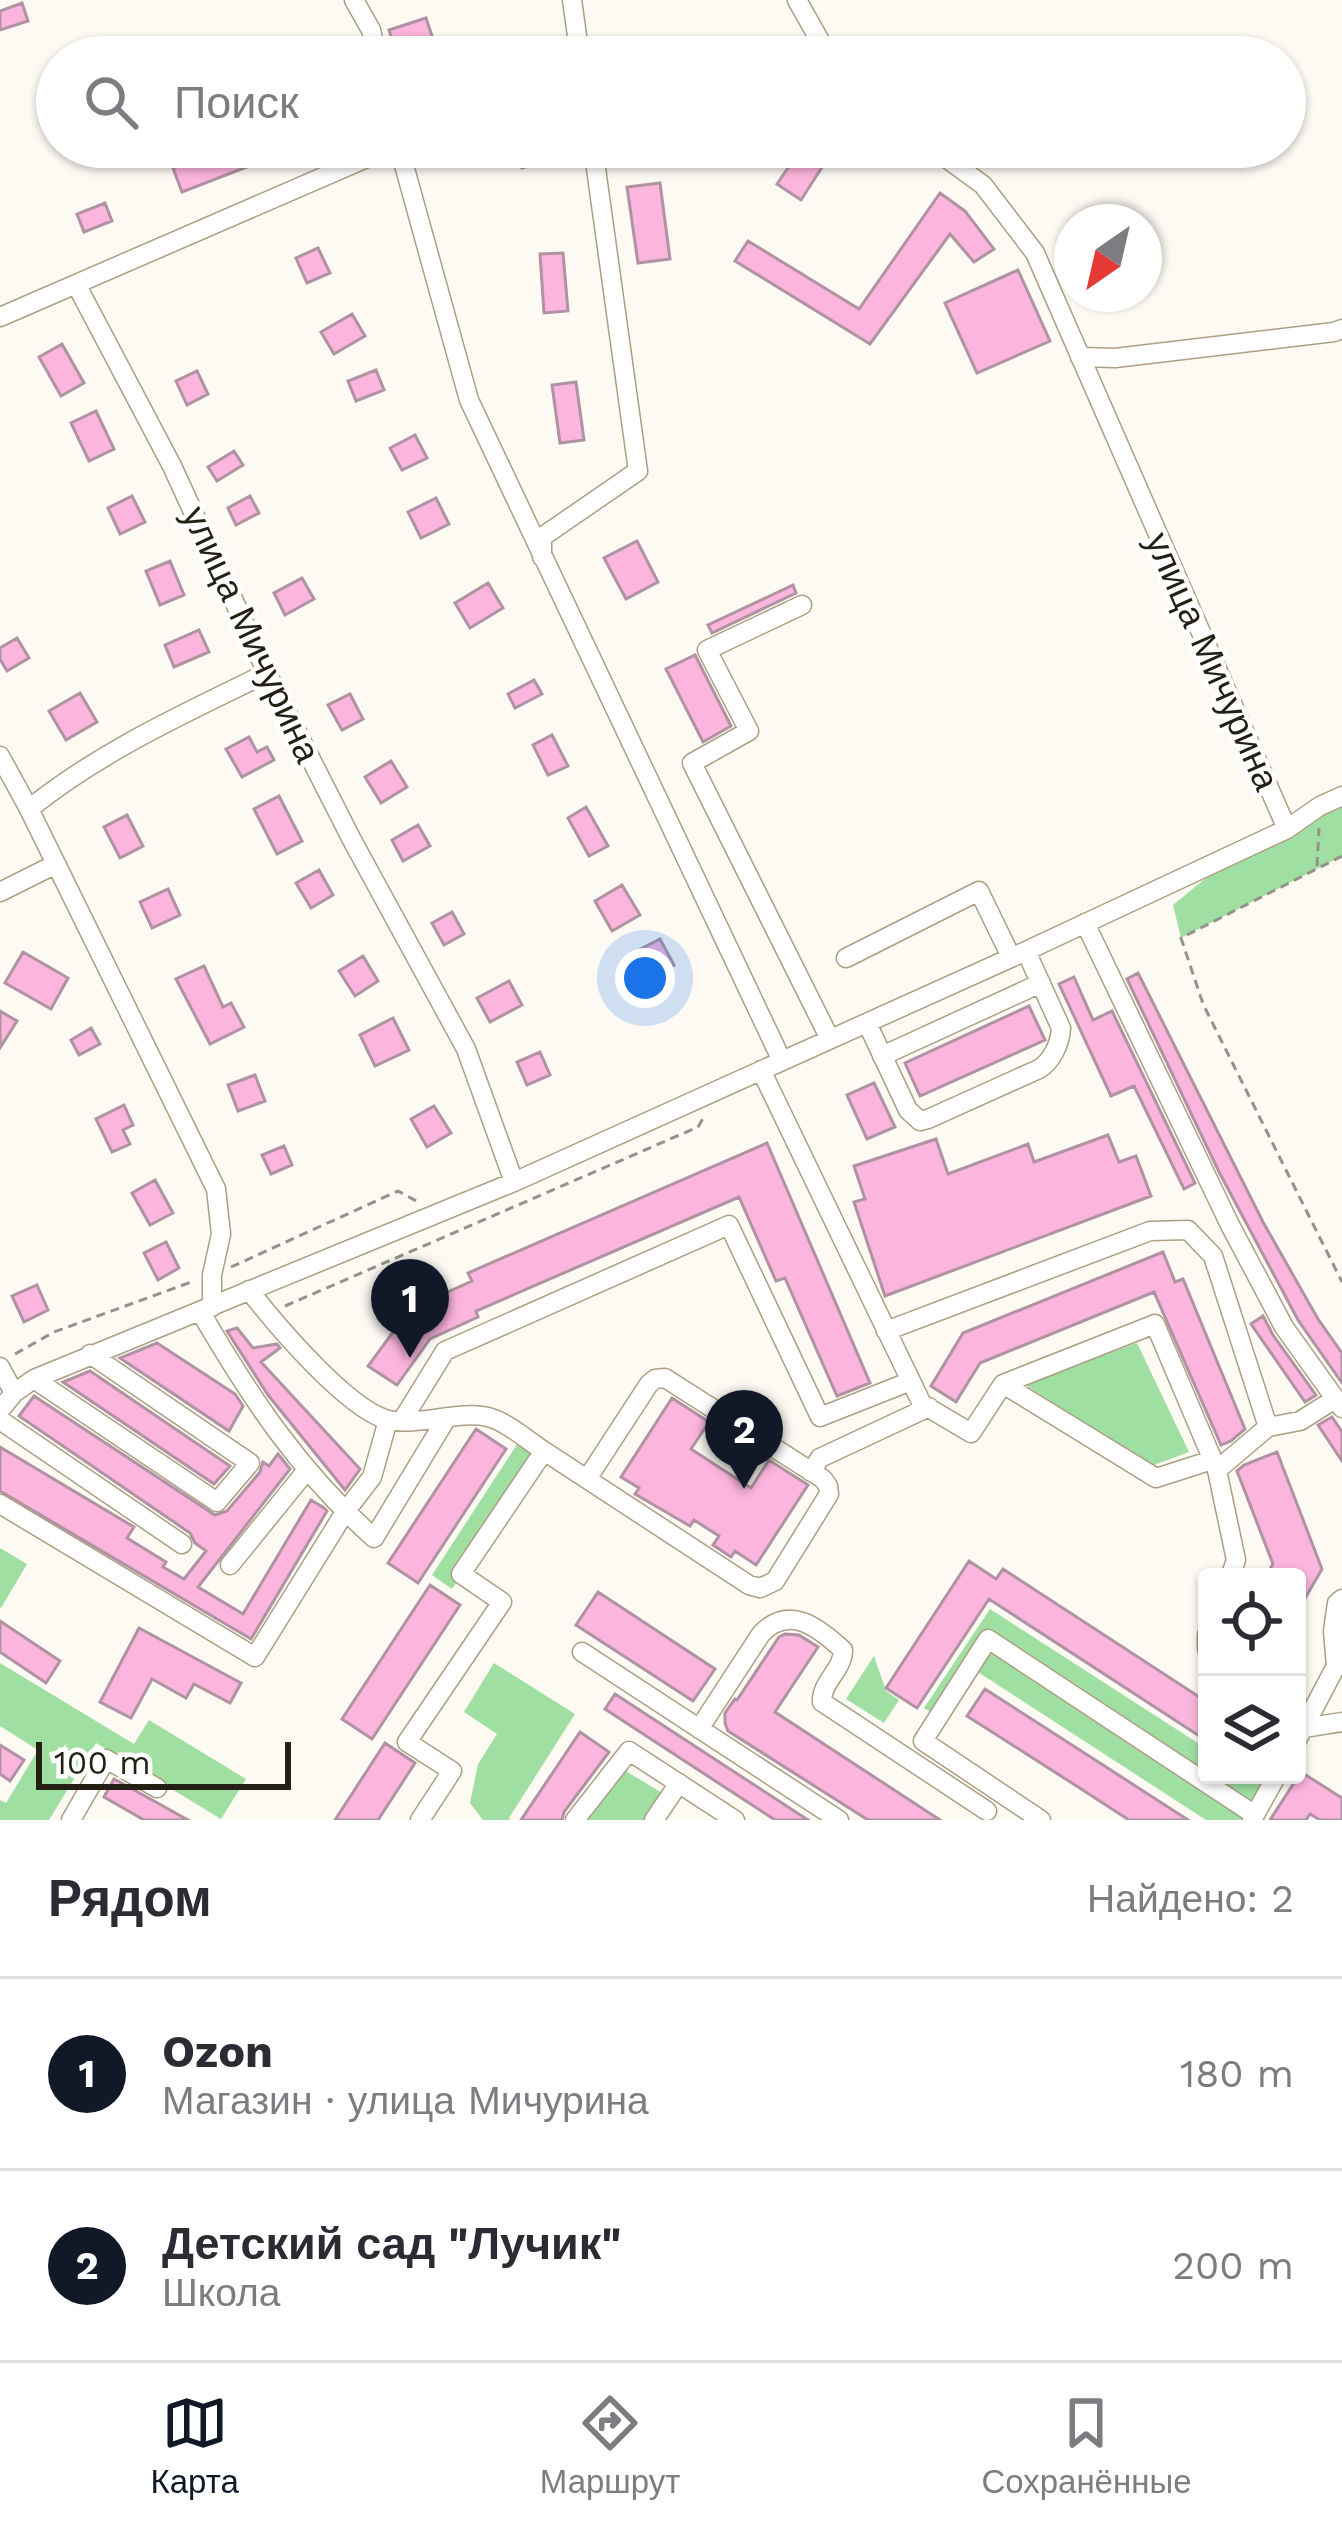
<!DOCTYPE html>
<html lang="ru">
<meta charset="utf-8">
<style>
:root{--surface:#fff;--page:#f7f7f7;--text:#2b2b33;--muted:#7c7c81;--line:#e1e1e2;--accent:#111827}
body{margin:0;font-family:"Work Sans",sans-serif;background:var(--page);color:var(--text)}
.controls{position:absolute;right:36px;bottom:36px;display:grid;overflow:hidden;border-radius:12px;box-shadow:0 3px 9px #0004}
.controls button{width:108px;height:108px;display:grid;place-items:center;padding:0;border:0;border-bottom:3px solid var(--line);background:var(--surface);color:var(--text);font:60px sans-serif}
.compass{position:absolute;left:1054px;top:204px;width:108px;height:108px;border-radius:50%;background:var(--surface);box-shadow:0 3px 9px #0004;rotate:214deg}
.scale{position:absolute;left:36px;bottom:30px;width:255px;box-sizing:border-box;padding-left:12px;border:6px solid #241f14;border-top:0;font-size:33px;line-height:42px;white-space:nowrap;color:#241f14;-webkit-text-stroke:9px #fff;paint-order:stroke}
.you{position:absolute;left:645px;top:978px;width:42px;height:42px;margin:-30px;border:9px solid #fff;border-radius:50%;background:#1a73e8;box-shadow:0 0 0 18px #1a73e833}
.badge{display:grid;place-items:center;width:78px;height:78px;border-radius:50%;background:var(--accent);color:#fff;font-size:39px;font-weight:700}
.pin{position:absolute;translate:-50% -99px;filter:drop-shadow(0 3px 6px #0008)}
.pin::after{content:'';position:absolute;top:63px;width:42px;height:36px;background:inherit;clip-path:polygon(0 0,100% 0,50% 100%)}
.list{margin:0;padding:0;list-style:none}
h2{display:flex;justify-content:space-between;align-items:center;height:156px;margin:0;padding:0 48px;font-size:51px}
h2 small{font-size:39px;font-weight:400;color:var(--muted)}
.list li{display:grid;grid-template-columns:78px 1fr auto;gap:36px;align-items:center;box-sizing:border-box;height:192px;padding:0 48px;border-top:3px solid var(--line)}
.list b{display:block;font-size:45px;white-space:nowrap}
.list p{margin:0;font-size:39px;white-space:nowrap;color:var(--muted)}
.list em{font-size:39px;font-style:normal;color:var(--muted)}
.icon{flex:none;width:66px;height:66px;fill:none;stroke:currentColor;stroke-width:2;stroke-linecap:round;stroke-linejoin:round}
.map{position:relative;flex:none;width:1342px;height:1820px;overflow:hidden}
.search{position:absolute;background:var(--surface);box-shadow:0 3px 9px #0004;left:36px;right:36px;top:36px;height:132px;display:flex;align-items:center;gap:30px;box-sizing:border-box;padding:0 42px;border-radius:66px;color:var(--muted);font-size:45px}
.sheet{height:540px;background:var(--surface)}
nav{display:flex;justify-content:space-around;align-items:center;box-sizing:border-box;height:168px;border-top:3px solid var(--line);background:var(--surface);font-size:33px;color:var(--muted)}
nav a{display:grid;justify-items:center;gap:6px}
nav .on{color:var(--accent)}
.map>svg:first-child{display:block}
</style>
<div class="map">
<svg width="1342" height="1820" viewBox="0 0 1342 1820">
<rect width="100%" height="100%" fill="#fdfaf4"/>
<!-- green -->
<path fill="#a0dfa2" d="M1342,796V856L1181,938L1173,905L1206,878L1267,845Z
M1137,1343L1189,1452L1149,1467L1024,1384Z
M518,1443L540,1457L452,1589L432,1575Z
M0,1548L27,1564L1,1608L0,1607Z
M990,1609L1207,1749V1775H1248L1270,1789L1252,1820H1206L970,1667L938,1717L924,1708Z
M874,1656L886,1691L899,1700L884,1723L846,1699Z
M0,1663L134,1744L149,1720L246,1779L221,1819L96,1743L49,1820H0V1800L6,1803L38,1750L0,1726Z
M494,1663L575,1714L509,1818L510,1820H483L470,1803L478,1764L497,1734L464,1712Z
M624,1770L664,1794L646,1820H585Z"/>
<!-- building -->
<path fill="#fcb5dd" stroke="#b093a2" stroke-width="3" d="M22,3L28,21L0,30V11Z
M426,18L439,57H397L389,30Z
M229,147H251L257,163L182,192L173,168Z
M517,147H540L544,162L522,168Z
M776,147H835L801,200L777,184L794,159Z
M660,183L670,259L638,263L627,187Z
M940,193L965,211L994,249L974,262L950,234L870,344L735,261L748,241L859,309Z
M105,203L112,221L84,232L77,214Z
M318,248L330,273L307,283L296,258Z
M563,253L568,311L544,313L540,254Z
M1018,270L1050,341L977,373L945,303Z
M352,314L365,336L334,354L321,332Z
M62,344L84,383L61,396L39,357Z
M376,370L384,390L356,401L348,381Z
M197,371L208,394L187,405L176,381Z
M576,382L584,440L560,443L552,385Z
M96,411L114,449L89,461L71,423Z
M415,435L427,458L402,470L390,448Z
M234,451L243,465L217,481L208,467Z
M132,496L145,522L120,534L108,508Z
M250,496L259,513L236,525L228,508Z
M436,498L449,524L421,538L408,512Z
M637,541L658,582L626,599L604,558Z
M170,561L184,595L160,605L146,571Z
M302,578L314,599L285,615L274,593Z
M488,583L503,608L470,628L455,603Z
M793,585L796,593L712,633L708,625Z
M199,630L209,652L174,667L165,645Z
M17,638L29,658L7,671L0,659V648Z
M695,655L731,726L703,742L666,669Z
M534,680L542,694L515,708L508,694Z
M80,693L97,722L66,740L49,711Z
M350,694L363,719L342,730L328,705Z
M552,735L568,766L548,775L533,745Z
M249,737L257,752L267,747L274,760L242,777L226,749Z
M391,761L407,787L381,803L365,777Z
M279,796L302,841L277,854L254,809Z
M586,807L608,846L589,856L568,818Z
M127,815L143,846L120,858L104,827Z
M418,825L430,846L403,861L392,840Z
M319,870L333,895L311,908L296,883Z
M622,885L640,915L612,931L595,901Z
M168,889L180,915L152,928L140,902Z
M452,912L464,934L444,945L432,923Z
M660,939L674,965L649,978L635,952Z
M23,952L68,978L51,1009L5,983Z
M363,956L378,981L355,996L339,971Z
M204,966L223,1007L231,1003L244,1027L210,1044L176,979Z
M1138,973L1263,1222L1318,1319L1342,1353V1383L1298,1320L1219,1172L1127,979Z
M1074,977L1093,1020L1112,1011L1195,1183L1184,1189L1134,1086L1111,1096L1059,984Z
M509,981L522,1005L490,1022L477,998Z
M1029,1006L1045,1040L920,1096L905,1063Z
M0,1011L17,1021L0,1048Z
M393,1018L409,1050L375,1066L360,1035Z
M91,1028L100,1044L79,1055L71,1040Z
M540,1052L550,1075L527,1085L517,1062Z
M255,1075L265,1101L238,1111L228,1085Z
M874,1083L895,1127L867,1139L847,1095Z
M124,1105L133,1125L123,1130L130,1144L112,1152L96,1119Z
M434,1106L451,1133L427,1147L411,1119Z
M1108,1135L1119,1162L1136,1156L1151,1196L885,1296L854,1202L865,1199L854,1166L936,1139L948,1174L1028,1144L1034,1162Z
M767,1143L870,1383L837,1396L785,1278L776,1281L739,1197L476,1311L478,1317L430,1339L397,1385L368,1366L410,1309L472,1281L468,1273Z
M284,1146L292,1165L271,1174L262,1155Z
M155,1180L173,1213L150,1225L132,1193Z
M166,1242L179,1268L158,1280L144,1253Z
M1163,1252L1175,1282L1183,1279L1245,1429L1231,1441L1221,1445L1154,1292L980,1363L956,1402L931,1386L963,1333Z
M37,1285L48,1310L24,1322L12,1296Z
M1263,1316L1273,1335L1316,1395L1305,1402L1251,1324Z
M237,1328L253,1348L277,1344L280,1348L261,1362L360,1469L345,1490L268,1395L227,1331Z
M157,1343L235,1394L243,1406L229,1431L120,1358Z
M90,1371L230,1466L214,1484L63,1382Z
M34,1396L215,1515L227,1511L260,1472L263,1462L269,1466L278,1454L290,1469L198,1587L243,1614L311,1500L324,1508L327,1511L251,1639L0,1491V1447L134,1527L127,1538L166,1562L163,1567L184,1579L206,1551L195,1543L190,1533L19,1416Z
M672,1398L709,1422L691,1449L751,1488L769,1460L808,1485L756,1565L735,1551L731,1557L713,1545L719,1536L694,1520L690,1526L635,1494L639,1488L621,1477Z
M1332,1417L1342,1432V1461L1318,1425Z
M476,1429L506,1449L418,1583L388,1563Z
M1277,1452L1322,1569L1297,1612V1577H1265L1273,1564L1237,1471L1244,1465Z
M969,1561L996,1579L1003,1569L1207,1702V1741L989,1599L917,1708L886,1688Z
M430,1585L460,1605L372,1739L342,1719Z
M598,1592L715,1669L693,1701L576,1625Z
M0,1621L60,1661L46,1683L0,1652Z
M139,1628L241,1683L230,1703L194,1684L186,1698L152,1679L131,1718L100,1702Z
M785,1634L799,1635L818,1647L775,1712L940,1820H868L728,1731L725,1723V1713L735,1699L737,1700L779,1637Z
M985,1689L1103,1765L1188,1820H1129L1075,1785L967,1716Z
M615,1694L808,1820H775L605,1709Z
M580,1732L609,1752L564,1812L562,1820H521Z
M385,1743L415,1763L378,1820H335Z
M0,1745L24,1760L10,1781L0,1774Z
M1301,1772L1342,1798V1820H1320L1310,1814L1306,1820H1270Z
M114,1779L154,1801L188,1820H144L104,1797Z"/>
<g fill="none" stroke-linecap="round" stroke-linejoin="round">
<defs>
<path id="minor" d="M354,0L371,30L377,57
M572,0L580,57
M797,0L829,57
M399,147L469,400L782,1061
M931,147L983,185L1035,253L1287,829
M76,284L172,466L267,673L352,840L466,1049L514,1182
M0,317L392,147
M1080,357L1115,358L1334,332L1342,329
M542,557V537L638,471L593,147
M802,605L707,650L749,731L692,763L830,1039
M0,756L29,809L216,1189L221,1234L212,1275V1307
M29,809C101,751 185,713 267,673
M0,892L56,864
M1085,923L1230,1225L1284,1327L1342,1408
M846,958L979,891L1011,957
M867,1023L908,1110L920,1121L928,1119L1039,1069C1052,1061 1060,1044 1061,1028L1026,951
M882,1056L1041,983
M761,1070L922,1404L971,1433L1003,1384
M249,1290C275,1324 345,1406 385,1419C413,1428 459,1410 488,1417C507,1422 527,1440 544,1451L461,1574L502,1602L407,1742L452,1771L420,1820
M200,1311C250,1397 299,1471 374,1538L446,1419
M886,1331L1150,1231L1188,1230L1213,1256L1268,1427
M0,1367L14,1393
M34,1379L217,1502L250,1463L90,1354
M0,1410L14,1393L34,1379L514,1182L1026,951L1287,829L1320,806L1342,796
M403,1419L445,1351L729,1225L820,1417L911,1381
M0,1420L182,1544
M544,1451L749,1585L760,1588L775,1581L829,1494L828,1486L823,1479L665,1378L655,1379L649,1384L587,1479
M1212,1460L1156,1478L1003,1384L1155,1324L1217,1470
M811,1472L820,1458L929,1407
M0,1504L255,1657L345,1512L372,1477L388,1420
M230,1565L307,1470
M1230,1577L1236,1560L1217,1470L1268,1427L1300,1421L1335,1399
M1207,1635V1649
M582,1652L839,1820
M1301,1726L1304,1728L1342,1722
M699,1729L761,1634C789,1604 818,1627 843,1650C843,1670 821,1682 822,1702L987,1811
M1297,1740L1336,1666L1333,1631L1337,1603L1342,1599
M71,1820L106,1759L157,1788
M575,1820L629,1751L735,1820
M654,1820L679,1783
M1041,1820L923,1741L988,1639L1255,1815
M1252,1820L1277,1775"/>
</defs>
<!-- minor casing -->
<use href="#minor" stroke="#ac9f84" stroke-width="21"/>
<!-- path -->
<path stroke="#969289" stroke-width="3" stroke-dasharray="9 6" stroke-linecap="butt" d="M1342,856L1181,938L1203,1004L1342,1282
M1317,866L1319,828
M231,1267L398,1191L418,1202
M285,1306L698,1127L705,1115
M15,1354L54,1332L194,1281"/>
<!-- minor -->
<use href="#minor" stroke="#fff" stroke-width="18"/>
</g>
<g text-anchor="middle" stroke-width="9" stroke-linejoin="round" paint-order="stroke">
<!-- street labels -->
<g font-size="36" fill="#241f14" stroke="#fff">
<text transform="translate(252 634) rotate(65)" y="13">улица Мичурина</text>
<text transform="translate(1213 661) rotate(66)" y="13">улица Мичурина</text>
</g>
</g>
</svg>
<div class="controls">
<button><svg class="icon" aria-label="locate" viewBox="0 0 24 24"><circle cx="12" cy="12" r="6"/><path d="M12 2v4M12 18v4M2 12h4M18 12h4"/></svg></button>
<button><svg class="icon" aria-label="layers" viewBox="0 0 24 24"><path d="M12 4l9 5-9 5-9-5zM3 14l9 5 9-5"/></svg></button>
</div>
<svg class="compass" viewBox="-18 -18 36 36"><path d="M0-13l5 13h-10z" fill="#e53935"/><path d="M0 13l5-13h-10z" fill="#7c7c81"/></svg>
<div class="scale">100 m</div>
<div class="you"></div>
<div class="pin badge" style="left:410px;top:1358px">1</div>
<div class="pin badge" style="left:744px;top:1489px">2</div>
<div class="search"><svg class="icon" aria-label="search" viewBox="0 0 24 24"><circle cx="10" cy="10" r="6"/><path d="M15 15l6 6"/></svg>Поиск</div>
</div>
<section class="sheet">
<h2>Рядом<small>Найдено: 2</small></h2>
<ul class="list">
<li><span class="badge">1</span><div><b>Ozon</b><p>Магазин · улица Мичурина</p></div><em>180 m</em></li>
<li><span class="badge">2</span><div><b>Детский сад &quot;Лучик&quot;</b><p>Школа</p></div><em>200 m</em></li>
</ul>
</section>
<nav>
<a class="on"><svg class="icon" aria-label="map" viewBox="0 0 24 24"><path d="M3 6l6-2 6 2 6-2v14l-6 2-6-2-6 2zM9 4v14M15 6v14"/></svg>Карта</a>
<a><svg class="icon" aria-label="directions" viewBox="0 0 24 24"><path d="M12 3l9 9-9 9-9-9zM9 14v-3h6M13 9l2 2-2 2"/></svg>Маршрут</a>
<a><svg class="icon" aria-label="saved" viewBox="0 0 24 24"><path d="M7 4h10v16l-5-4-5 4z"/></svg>Сохранённые</a>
</nav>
